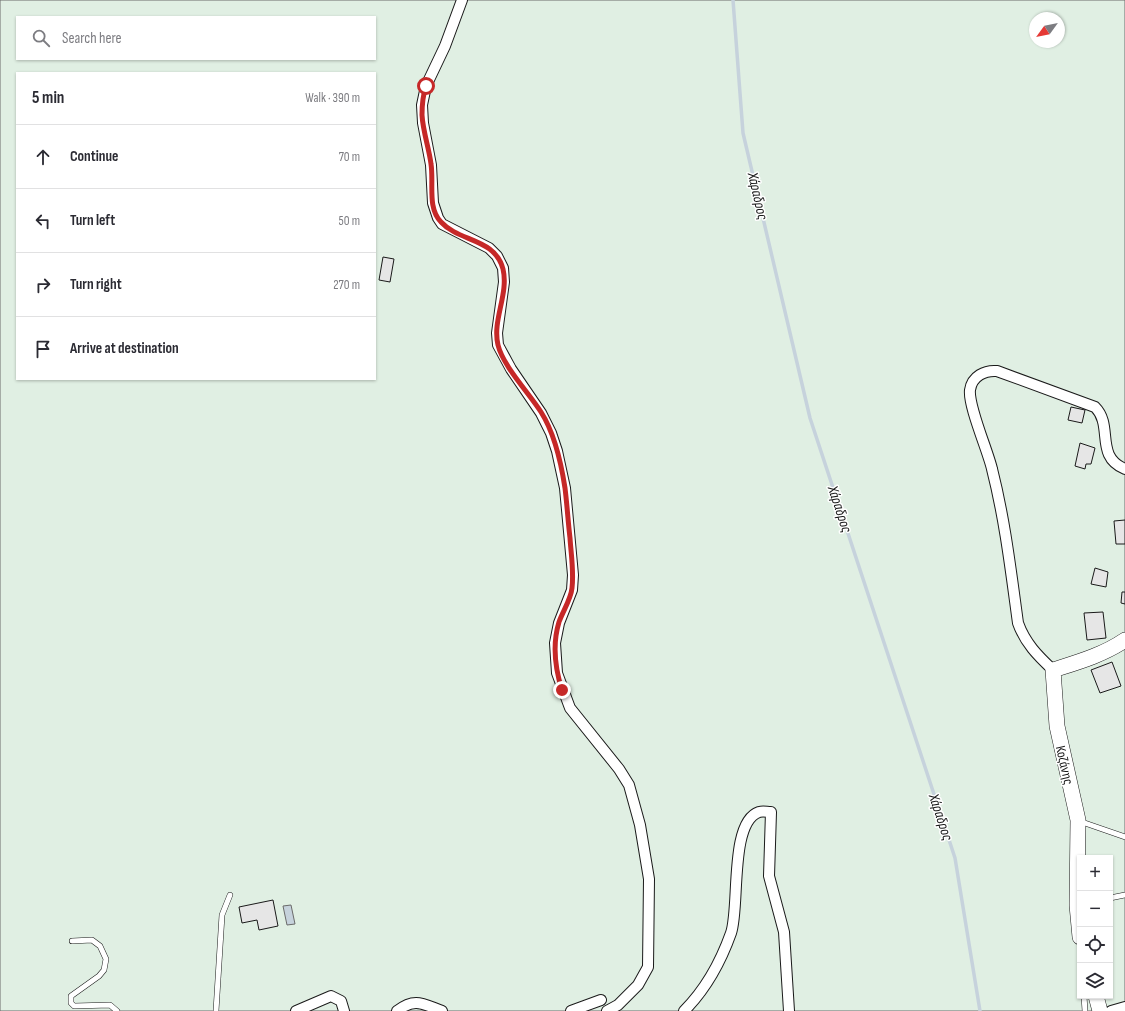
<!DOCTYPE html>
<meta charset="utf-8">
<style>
:root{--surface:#fff;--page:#f2f2f3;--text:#2b2b33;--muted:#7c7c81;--line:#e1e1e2}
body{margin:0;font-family:"Sofia Sans Condensed",sans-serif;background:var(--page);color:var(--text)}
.controls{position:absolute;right:12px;bottom:12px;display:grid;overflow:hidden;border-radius:0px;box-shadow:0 1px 3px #0004}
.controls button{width:36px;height:36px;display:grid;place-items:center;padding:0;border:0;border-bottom:1px solid var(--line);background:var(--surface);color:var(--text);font:20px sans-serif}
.compass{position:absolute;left:1029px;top:12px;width:36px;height:36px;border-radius:50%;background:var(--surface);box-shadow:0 1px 3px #0004;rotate:237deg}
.stop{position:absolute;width:12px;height:12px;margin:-9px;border:3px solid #c62828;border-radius:50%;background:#fff}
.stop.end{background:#c62828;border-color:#fff;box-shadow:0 1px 4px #0008}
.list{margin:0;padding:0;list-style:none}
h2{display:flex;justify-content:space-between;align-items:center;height:52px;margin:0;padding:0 16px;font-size:17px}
h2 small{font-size:13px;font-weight:400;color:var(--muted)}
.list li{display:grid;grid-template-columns:26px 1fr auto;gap:12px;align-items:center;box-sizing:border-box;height:64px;padding:0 16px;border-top:1px solid var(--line)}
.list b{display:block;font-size:15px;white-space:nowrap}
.list em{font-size:13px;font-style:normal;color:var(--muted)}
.icon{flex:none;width:22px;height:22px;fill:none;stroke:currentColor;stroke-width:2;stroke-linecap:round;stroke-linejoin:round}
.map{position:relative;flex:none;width:1125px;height:1011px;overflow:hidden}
.search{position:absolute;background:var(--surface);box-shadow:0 1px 3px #0004;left:16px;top:16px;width:360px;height:44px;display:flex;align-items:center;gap:10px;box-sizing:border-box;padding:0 14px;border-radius:0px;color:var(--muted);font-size:15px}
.panel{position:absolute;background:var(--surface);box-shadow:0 1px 3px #0004;left:16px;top:72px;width:360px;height:308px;border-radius:0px}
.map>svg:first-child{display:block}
</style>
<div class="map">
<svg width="1125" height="1011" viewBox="0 0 1125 1011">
<rect width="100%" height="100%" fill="#fff"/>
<!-- green -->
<path fill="#e0efe3" stroke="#6a6a6a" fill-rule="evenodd" d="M0,0H1125V1011H0ZM17,17H375V59H17ZM1035,18H1059V42H1035ZM17,73H375V379H17ZM1080,858H1110V996H1080Z"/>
<!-- water -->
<path fill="#c6d2dc" stroke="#6a6a6a" d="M291,905L295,924L287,925L283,906Z"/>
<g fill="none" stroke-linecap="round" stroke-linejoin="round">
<!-- stream -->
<path stroke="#c6d2dc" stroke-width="3.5" d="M733,0L743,133L810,418L955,858L980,1011"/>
</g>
<!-- building -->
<path fill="#e6e6e6" stroke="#1a1a1a" d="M383,257L394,259L390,282L379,280Z
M1071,407L1085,410L1082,423L1068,420Z
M1080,443L1095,448L1091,464H1086L1085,469L1075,466Z
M1125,520V544H1116L1114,521Z
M1095,568L1108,572L1106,587L1091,584Z
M1122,592H1125V604L1121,603Z
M1103,612L1106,638L1087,640L1084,613Z
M1112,662L1121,686L1100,693L1091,670Z
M273,900L278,926L259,930L257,920L242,923L239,907Z"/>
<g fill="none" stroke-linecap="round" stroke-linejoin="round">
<defs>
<path id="lane" d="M1079,821L1125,837
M1110,898L1125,895
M72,941L92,940L100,946L106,959L104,970L99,976L71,996V1003L74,1006L110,1005L117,1011
M1084,996L1085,1011
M216,1011L222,915L230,895"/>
<path id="street" d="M462,0L445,46L426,86L422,105L423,123L431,165L433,203L438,218L442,224L489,248L497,256L503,268L504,282L497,333L498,345L511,369L541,413L551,433L557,451L565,488L573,575L572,590L559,623L555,643L557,673L570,708L619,769L629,785L640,825L649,879L648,967L638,985L618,1005L607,1011
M1053,670C1038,656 1025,643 1018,623C1011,572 1005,520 992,469C988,451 968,406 970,390C972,376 985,370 997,371L1095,407C1114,426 1094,456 1125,469
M296,1011L331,996L341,1001L344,1011
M397,1011C415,997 423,1004 442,1011
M571,1011L601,1000
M684,1011C705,990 721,961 731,933C740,908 729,822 759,812C763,811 767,812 771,812L769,876L784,932L789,1011
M1111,1011L1125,1007"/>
<path id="secondary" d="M1080,937L1077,905L1078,820L1057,726L1053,670C1078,662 1103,655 1125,640
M1096,996L1100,1011"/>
</defs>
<!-- lane casing -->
<use href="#lane" stroke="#1a1a1a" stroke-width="6"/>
<!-- street casing -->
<use href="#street" stroke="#1a1a1a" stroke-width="12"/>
<!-- secondary casing -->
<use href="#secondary" stroke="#1a1a1a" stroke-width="16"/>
<!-- lane -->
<use href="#lane" stroke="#fff" stroke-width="5"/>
<!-- street -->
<use href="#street" stroke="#fff" stroke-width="10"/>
<!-- secondary -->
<use href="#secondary" stroke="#fff" stroke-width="15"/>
</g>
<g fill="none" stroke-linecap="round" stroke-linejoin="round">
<!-- route -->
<path stroke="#c62828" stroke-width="5" d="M426,86C423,95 422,105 422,115C423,132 429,148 431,164C434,183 427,208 441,222C459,242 495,238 503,269C509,294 492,320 498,345C503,366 529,393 541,412C555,434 561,462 565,488C567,504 568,521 570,538C571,554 574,571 572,588C571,599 563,611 559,622C552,645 555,668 562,690"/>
</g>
<g text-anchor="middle" stroke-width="3" stroke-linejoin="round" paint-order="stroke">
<!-- street labels -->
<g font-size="14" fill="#1a1a1a" stroke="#fff">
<text transform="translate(1065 765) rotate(77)" y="5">Κοζάνης</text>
</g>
<!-- water labels -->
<g font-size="15" font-style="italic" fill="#1a1a1a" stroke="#fff">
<text transform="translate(758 196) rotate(77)" y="5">Χάραδρος</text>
<text transform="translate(840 509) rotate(72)" y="5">Χάραδρος</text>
<text transform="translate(941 817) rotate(72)" y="5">Χάραδρος</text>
</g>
</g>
</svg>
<div class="controls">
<button>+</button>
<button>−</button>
<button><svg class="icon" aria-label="locate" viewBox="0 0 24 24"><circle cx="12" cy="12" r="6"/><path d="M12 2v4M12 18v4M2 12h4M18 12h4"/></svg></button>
<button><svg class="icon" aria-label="layers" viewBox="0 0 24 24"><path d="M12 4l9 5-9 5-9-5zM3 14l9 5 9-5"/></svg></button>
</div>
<svg class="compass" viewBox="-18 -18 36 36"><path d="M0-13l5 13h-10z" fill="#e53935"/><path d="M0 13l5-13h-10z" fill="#7c7c81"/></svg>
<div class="stop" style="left:426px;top:86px"></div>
<div class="stop end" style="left:562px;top:690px"></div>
<div class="search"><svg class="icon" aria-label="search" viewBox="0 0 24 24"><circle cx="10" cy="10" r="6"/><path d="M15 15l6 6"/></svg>Search here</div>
<section class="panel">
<h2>5 min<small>Walk · 390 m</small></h2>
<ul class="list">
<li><svg class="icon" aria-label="ahead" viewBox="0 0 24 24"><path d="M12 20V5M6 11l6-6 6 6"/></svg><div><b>Continue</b></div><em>70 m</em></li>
<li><svg class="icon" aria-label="left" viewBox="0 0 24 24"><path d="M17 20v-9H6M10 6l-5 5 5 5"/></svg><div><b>Turn left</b></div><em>50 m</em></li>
<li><svg class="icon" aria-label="right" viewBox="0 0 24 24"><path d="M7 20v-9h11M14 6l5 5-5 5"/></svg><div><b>Turn right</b></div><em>270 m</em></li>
<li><svg class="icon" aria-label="arrive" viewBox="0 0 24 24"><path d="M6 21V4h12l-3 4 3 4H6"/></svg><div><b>Arrive at destination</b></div></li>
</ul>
</section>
</div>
